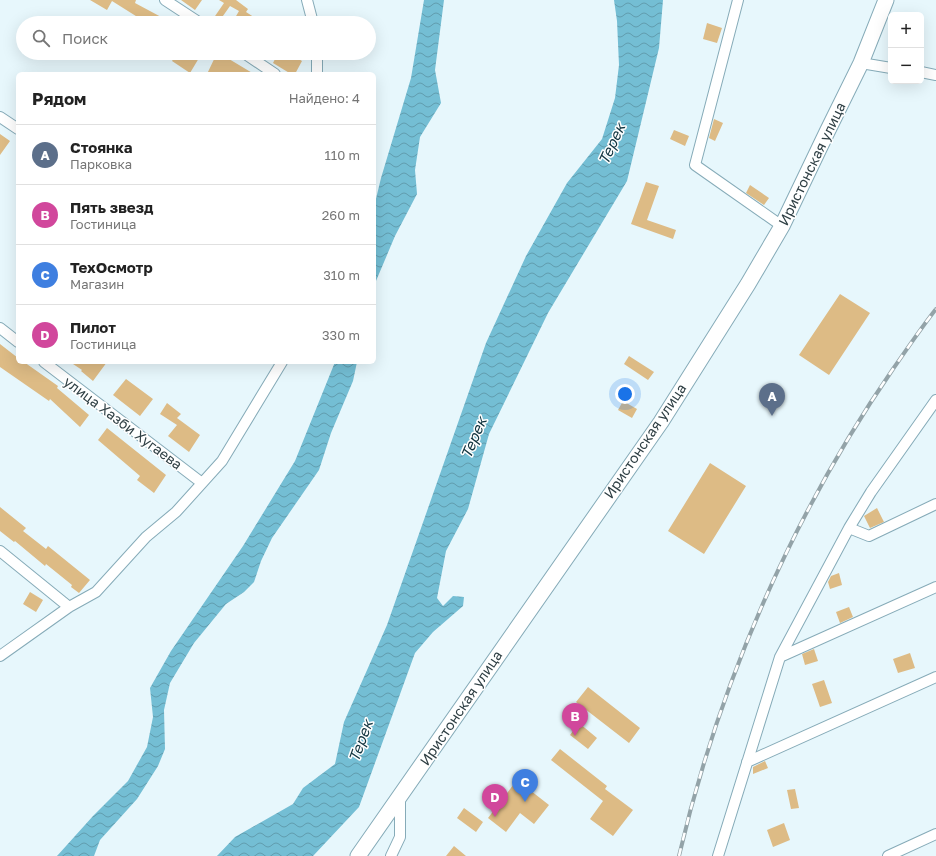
<!DOCTYPE html>
<html lang="ru">
<meta charset="utf-8">
<style>
:root{--surface:#fff;--page:#f2f2f2;--text:#222;--muted:#767676;--line:#e0e0e0;--accent:#d93025}
body{margin:0;font-family:"Golos Text",sans-serif;background:var(--page);color:var(--text)}
.controls{position:absolute;right:12px;top:12px;display:grid;overflow:hidden;border-radius:6px;box-shadow:0 4px 16px #0002}
.controls button{width:36px;height:36px;display:grid;place-items:center;padding:0;border:0;border-bottom:1px solid var(--line);background:var(--surface);color:var(--text);font:20px sans-serif}
.you{position:absolute;left:625px;top:394px;width:14px;height:14px;margin:-10px;border:3px solid #fff;border-radius:50%;background:#1a73e8;box-shadow:0 0 0 6px #1a73e833}
.badge{display:grid;place-items:center;width:26px;height:26px;border-radius:50%;background:var(--accent);color:#fff;font-size:13px;font-weight:700}
.pin{position:absolute;translate:-50% -33px;filter:drop-shadow(0 1px 2px #0008)}
.pin::after{content:'';position:absolute;top:21px;width:14px;height:12px;background:inherit;clip-path:polygon(0 0,100% 0,50% 100%)}
.list{margin:0;padding:0;list-style:none}
h2{display:flex;justify-content:space-between;align-items:center;height:52px;margin:0;padding:0 16px;font-size:17px}
h2 small{font-size:13px;font-weight:400;color:var(--muted)}
.list li{display:grid;grid-template-columns:26px 1fr auto;gap:12px;align-items:center;box-sizing:border-box;height:60px;padding:0 16px;border-top:1px solid var(--line)}
.list b{display:block;font-size:15px;white-space:nowrap}
.list p{margin:0;font-size:13px;white-space:nowrap;color:var(--muted)}
.list em{font-size:13px;font-style:normal;color:var(--muted)}
.icon{flex:none;width:22px;height:22px;fill:none;stroke:currentColor;stroke-width:2;stroke-linecap:round;stroke-linejoin:round}
.map{position:relative;flex:none;width:936px;height:856px;overflow:hidden}
.search{position:absolute;background:var(--surface);box-shadow:0 4px 16px #0002;left:16px;top:16px;width:360px;height:44px;display:flex;align-items:center;gap:10px;box-sizing:border-box;padding:0 14px;border-radius:22px;color:var(--muted);font-size:15px}
.panel{position:absolute;background:var(--surface);box-shadow:0 4px 16px #0002;left:16px;top:72px;width:360px;height:292px;border-radius:6px}
.map>svg:first-child{display:block}
</style>
<div class="map">
<svg width="936" height="856" viewBox="0 0 936 856">
<defs>
<pattern id="water-waves" width="16" height="10" patternUnits="userSpaceOnUse"><rect width="16" height="10" fill="#74bed4"/><path d="M0 5q4-4 8 0t8 0" fill="none" stroke="#609cae"/></pattern>
</defs>
<rect width="100%" height="100%" fill="#e7f7fc"/>
<!-- water -->
<path fill="url(#water-waves)" d="M424,0H444L435,70L441,103L420,137L415,170L417,194L395,236L376,281L374,290V207L381,178L411,78Z
M614,0H663L659,48L627,181L548,313L489,434L468,509L446,551L437,598L443,606L453,596L464,597L463,606L433,632L415,653L359,807L313,856H217L235,837L293,804L303,788L335,764L344,722L387,625L486,343L526,256L567,183L602,139L615,98L619,65L617,21Z
M335,362H357L353,381L331,433L319,470L272,538L261,561L254,582L244,592L226,604L194,643L170,683L164,710L165,749L158,766L137,799L100,840L94,856H57L93,816L128,781L147,747L153,717L150,688L171,651L243,546L295,461Z"/>
<!-- building -->
<path fill="#ddbb85" d="M90,0H136L135,3L163,18L160,23H147L112,1L107,10Z
M181,0H202L195,10Z
M219,0H236L248,9L246,12L263,23H232L239,11L230,6L218,23L213,19L224,3Z
M707,23L722,28L717,43L703,39Z
M177,53H202L190,73L172,61Z
M217,53H219L254,74H207Z
M278,53H289L302,61L295,74H291L273,63Z
M714,119L723,123L715,141L709,138Z
M674,130L689,136L685,146L670,139Z
M0,134L10,141L0,155Z
M646,182L659,186L647,220L676,230L673,239L631,224Z
M750,185L769,198L764,205L746,193Z
M840,294L870,313L829,375L799,355Z
M0,344L18,358V362H24L58,386L57,388L89,415L80,427L50,399L49,401L0,367Z
M629,356L654,372L648,380L624,364Z
M70,362H107L93,381L81,371L82,370Z
M126,379L153,399L140,416L113,395Z
M623,401L637,409L632,418L618,410Z
M167,403L181,414L177,418L200,435L189,452L168,436L177,425L160,414Z
M107,428L166,475L154,493L137,480L140,476L98,440Z
M710,463L746,486L704,554L668,531Z
M0,507L26,528L23,531L46,549L48,546L90,580L79,593L71,587L72,585L46,564L45,566L15,541L14,542L0,531Z
M877,508L884,522L870,528L864,516Z
M839,573L842,585L830,589L828,582L831,576Z
M30,592L43,600L36,612L23,604Z
M849,607L853,617L840,623L836,612Z
M814,649L818,661L805,665L802,654Z
M910,653L915,668L898,673L893,659Z
M824,680L832,703L820,707L812,684Z
M588,687L640,728L629,743L576,702Z
M579,723L597,738L588,749L570,735Z
M560,749L607,786L605,789L633,810L613,836L590,819L603,801L551,760Z
M765,761L768,768L753,774V767Z
M517,780L549,805L534,824L520,813L506,832L488,818Z
M795,789L799,808L791,809L787,790Z
M464,808L483,822L476,832L457,818Z
M784,823L790,840L773,847L767,830Z
M454,846L466,856H446Z"/>
<g fill="none" stroke-linecap="round" stroke-linejoin="round">
<defs>
<path id="street" d="M165,0L200,23
M307,0L313,23
M738,0L695,165L782,226
M244,53L275,74
M317,53V74
M861,63L891,68
M921,72L936,75
M0,117L18,129
M0,328L18,342
M44,362L202,483
M849,528L869,536L936,504
M0,551L69,607
M0,656L69,607L96,592L146,537L176,512L222,461L282,362
M780,657L936,587
M747,762L936,677
M391,856L400,837V798
M718,856L780,657L849,528L871,492L936,400
M888,856L936,834"/>
<path id="secondary" d="M358,856L661,422L748,284L782,226L827,132L861,63L886,0"/>
</defs>
<!-- street casing -->
<use href="#street" stroke="#86abb8" stroke-width="12"/>
<!-- secondary casing -->
<use href="#secondary" stroke="#86abb8" stroke-width="17"/>
<!-- street -->
<use href="#street" stroke="#fff" stroke-width="10"/>
<!-- secondary -->
<use href="#secondary" stroke="#fff" stroke-width="15"/>
<defs>
<path id="rail" d="M679,856C719,684 793,514 893,369C907,349 921,328 936,309"/>
</defs>
<!-- rail casing -->
<use href="#rail" stroke="#93a3a8" stroke-width="4"/>
<!-- rail -->
<use href="#rail" stroke="#fff" stroke-width="2.5" stroke-dasharray="8" stroke-linecap="butt"/>
</g>
<g text-anchor="middle" stroke-width="3" stroke-linejoin="round" paint-order="stroke">
<!-- street labels -->
<g font-size="14" fill="#304045" stroke="#fff">
<text transform="translate(812 164) rotate(-64)" y="5">Иристонская улица</text>
<text transform="translate(123 423) rotate(37)" y="5">улица Хазби Хугаева</text>
<text transform="translate(645 441) rotate(-56)" y="5">Иристонская улица</text>
<text transform="translate(461 708) rotate(-56)" y="5">Иристонская улица</text>
</g>
<!-- water labels -->
<g font-size="15" font-style="italic" fill="#11343f" stroke="#fff">
<text transform="translate(612 144) rotate(-65)" y="5">Терек</text>
<text transform="translate(474 438) rotate(-67)" y="5">Терек</text>
<text transform="translate(361 741) rotate(-70)" y="5">Терек</text>
</g>
</g>
</svg>
<div class="controls">
<button>+</button>
<button>−</button>
</div>
<div class="you"></div>
<div class="pin badge" style="left:772px;top:416px;background:#5c6f8a">A</div>
<div class="pin badge" style="left:575px;top:736px;background:#d1479c">B</div>
<div class="pin badge" style="left:525px;top:802px;background:#3f7fe0">C</div>
<div class="pin badge" style="left:495px;top:817px;background:#d1479c">D</div>
<div class="search"><svg class="icon" aria-label="search" viewBox="0 0 24 24"><circle cx="10" cy="10" r="6"/><path d="M15 15l6 6"/></svg>Поиск</div>
<section class="panel">
<h2>Рядом<small>Найдено: 4</small></h2>
<ul class="list">
<li><span class="badge" style="background:#5c6f8a">A</span><div><b>Стоянка</b><p>Парковка</p></div><em>110 m</em></li>
<li><span class="badge" style="background:#d1479c">B</span><div><b>Пять звезд</b><p>Гостиница</p></div><em>260 m</em></li>
<li><span class="badge" style="background:#3f7fe0">C</span><div><b>ТехОсмотр</b><p>Магазин</p></div><em>310 m</em></li>
<li><span class="badge" style="background:#d1479c">D</span><div><b>Пилот</b><p>Гостиница</p></div><em>330 m</em></li>
</ul>
</section>
</div>
